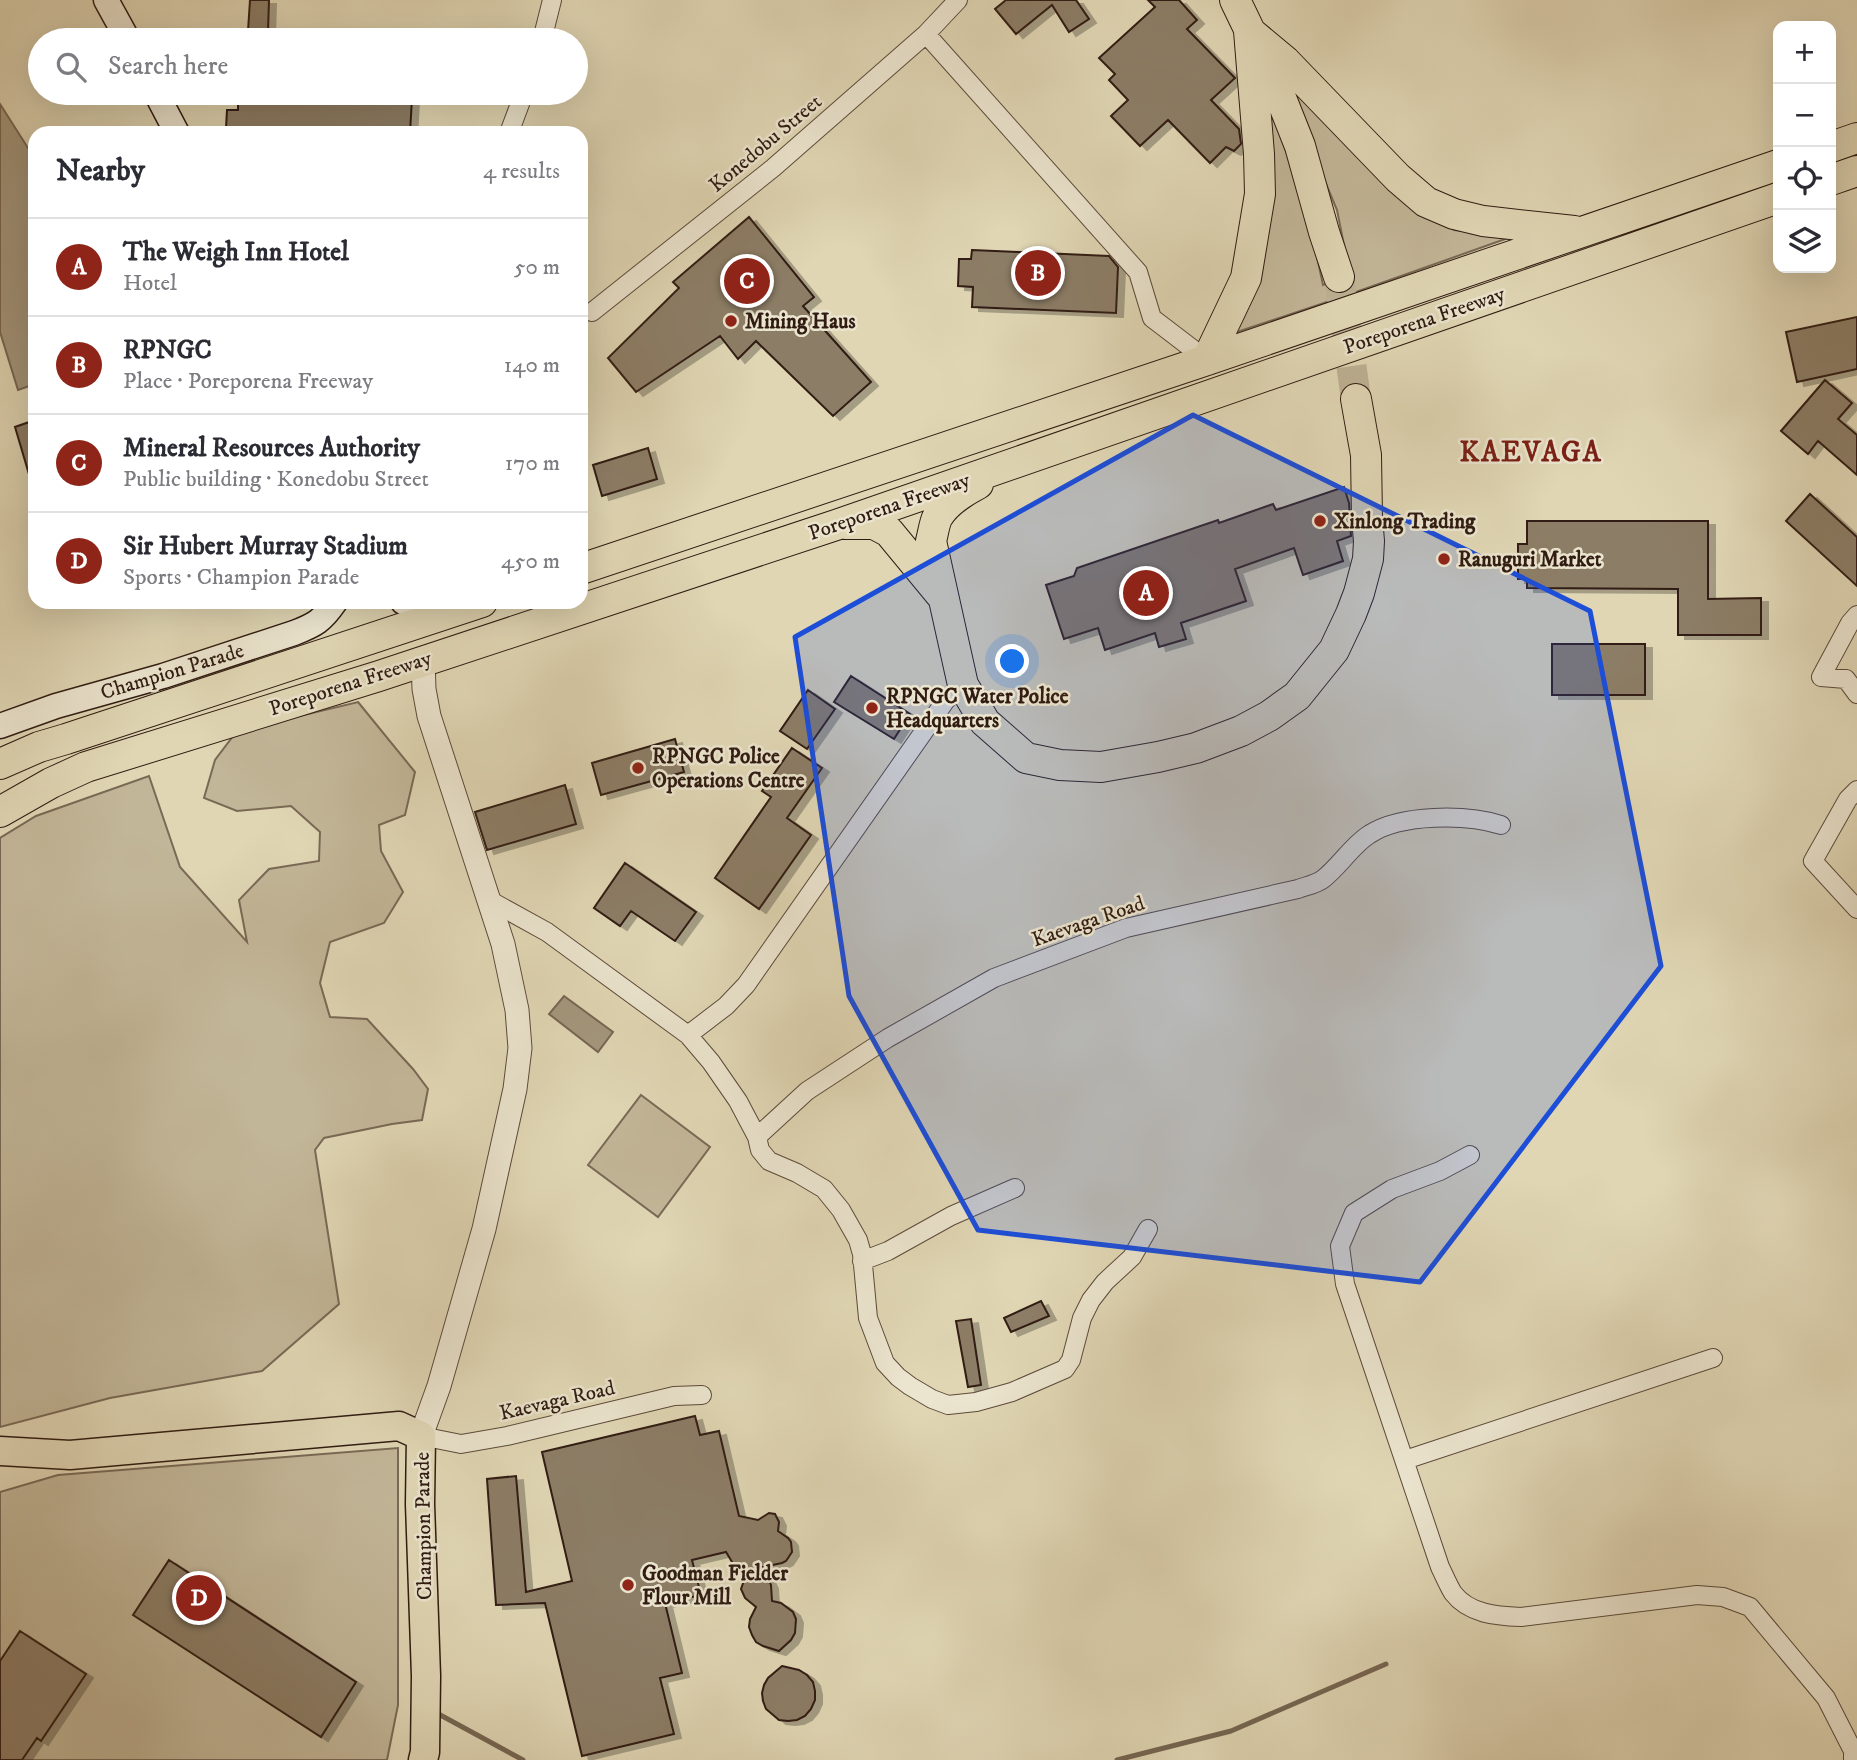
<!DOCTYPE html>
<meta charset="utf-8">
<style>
:root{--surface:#fff;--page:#f2f2f3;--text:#2b2b33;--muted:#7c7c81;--line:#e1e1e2;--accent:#8f2418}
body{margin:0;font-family:"IM FELL DW Pica",serif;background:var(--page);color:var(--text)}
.controls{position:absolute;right:21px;top:21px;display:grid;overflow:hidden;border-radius:14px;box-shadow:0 7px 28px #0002}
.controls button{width:63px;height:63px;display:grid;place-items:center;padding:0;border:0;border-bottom:2px solid var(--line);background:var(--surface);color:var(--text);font:35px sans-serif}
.you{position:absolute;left:1013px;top:662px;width:24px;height:24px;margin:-18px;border:5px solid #fff;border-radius:50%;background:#1a73e8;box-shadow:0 0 0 10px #1a73e833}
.badge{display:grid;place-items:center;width:46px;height:46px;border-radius:50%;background:var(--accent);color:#fff;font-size:23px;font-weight:700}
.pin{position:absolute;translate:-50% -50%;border:4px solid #fff;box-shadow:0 2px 7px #0006}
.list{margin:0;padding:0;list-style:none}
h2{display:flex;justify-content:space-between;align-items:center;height:91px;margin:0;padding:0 28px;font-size:30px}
h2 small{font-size:23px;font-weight:400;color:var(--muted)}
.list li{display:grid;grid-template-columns:46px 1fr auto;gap:21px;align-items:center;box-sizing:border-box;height:98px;padding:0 28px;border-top:2px solid var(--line)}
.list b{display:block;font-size:26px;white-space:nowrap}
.list p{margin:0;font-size:23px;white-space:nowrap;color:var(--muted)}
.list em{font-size:23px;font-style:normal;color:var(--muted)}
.icon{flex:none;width:38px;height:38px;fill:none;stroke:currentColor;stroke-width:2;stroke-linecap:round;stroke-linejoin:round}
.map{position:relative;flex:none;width:1857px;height:1760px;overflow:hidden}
.search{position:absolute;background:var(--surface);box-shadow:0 7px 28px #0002;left:28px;top:28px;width:560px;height:77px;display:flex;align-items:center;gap:18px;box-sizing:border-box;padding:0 24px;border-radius:38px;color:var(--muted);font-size:26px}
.panel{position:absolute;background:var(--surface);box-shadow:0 7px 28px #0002;left:28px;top:126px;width:560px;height:483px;border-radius:21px}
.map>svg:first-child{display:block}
</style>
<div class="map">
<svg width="1857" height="1760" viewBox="0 0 1857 1760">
<defs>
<filter id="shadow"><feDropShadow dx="7" dy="4" stdDeviation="0" flood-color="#0004"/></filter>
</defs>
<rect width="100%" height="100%" fill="#e0d6b4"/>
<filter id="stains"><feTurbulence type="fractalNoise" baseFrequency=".00286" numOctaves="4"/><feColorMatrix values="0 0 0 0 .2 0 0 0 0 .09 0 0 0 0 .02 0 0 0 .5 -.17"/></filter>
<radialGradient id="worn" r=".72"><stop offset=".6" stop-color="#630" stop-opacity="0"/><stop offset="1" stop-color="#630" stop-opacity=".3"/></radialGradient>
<!-- green -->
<path fill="#c2b698" stroke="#796955" stroke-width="2" d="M1280,66L1406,202L1454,230L1511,237L1339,298L1231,334L1269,95L1315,248L1323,285L1350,275L1337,210L1314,155Z
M358,702L415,772L405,815L379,825L381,851L403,892L384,923L330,942L320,983L330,1017L367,1019L413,1069L428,1089L422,1120L392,1124L324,1138L315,1150L339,1304L262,1371L110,1398L0,1427V838L36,816L149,776L180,867L247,942L239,900L269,869L319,861L320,832L291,806L237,811L204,798L215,760L237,731Z
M641,1095L710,1147L658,1217L588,1165Z
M398,1448V1705L387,1760H0V1492L58,1475Z"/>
<!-- water -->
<path fill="#a4977d" stroke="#766652" stroke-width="2" d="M0,104L35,159V384L18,390L0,332Z
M564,996L613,1032L598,1052L549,1014Z"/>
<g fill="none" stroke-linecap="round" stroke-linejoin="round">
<!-- stream -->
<path stroke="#766652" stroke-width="5" d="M433,1711L523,1760
M1117,1760L1231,1731L1386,1664"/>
</g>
<!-- building -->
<path fill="#8c7d66" stroke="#301c12" stroke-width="2" filter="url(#shadow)" d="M250,0H269L268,32L248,31Z
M1006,0H1076L1089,19L1069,32L1052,5L1016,34L995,9Z
M1148,0H1179L1197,20L1187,29L1235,78L1211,100L1239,129L1241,144L1234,151L1226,147L1210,163L1168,120L1140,146L1111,116L1128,100L1109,80L1115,74L1099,58L1155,7Z
M238,93H369L368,97L412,98L410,133H250V129L226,128L227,110H238Z
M749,217L814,297L803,306L871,382L833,416L756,341L738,359L720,336L636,392L608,358L679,288L673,282Z
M972,250L1109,256L1118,267L1116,313L972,307L973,287L958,286L959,259H971Z
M1857,317V369L1797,382L1786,332Z
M1825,380L1852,403L1838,419L1857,435V475L1818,441L1808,454L1781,431Z
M35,420V480L31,481L15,427Z
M648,448L657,479L602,496L593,465Z
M1344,487L1349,503L1351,536L1337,541L1343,561L1303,575L1294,548L1235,569L1246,601L1181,623L1186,639L1159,647L1155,633L1105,650L1098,628L1064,639L1046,585L1074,576L1077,568L1218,520L1219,523L1273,504L1276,510Z
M1810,494L1857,537V586L1786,521Z
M1527,521H1708V599L1761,598V635H1678V589L1527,588V579H1518V544H1527Z
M1552,644H1645V695H1552Z
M851,676L910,714L894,739L834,702Z
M808,690L835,709L807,749L780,731Z
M675,739L684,772L601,795L592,763Z
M792,748L822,768L787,818L811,835L759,909L715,878L771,797L762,791Z
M565,785L576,824L487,850L475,812Z
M625,863L696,912L675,941L631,911L620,926L594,908Z
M1041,1301L1049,1316L1011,1332L1004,1318Z
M971,1319L981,1385L968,1387L956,1321Z
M695,1416L700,1435L719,1431L739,1516L758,1520L769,1513L775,1514L779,1522L778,1531L788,1538L791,1542L792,1552L786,1561L782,1563L763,1567L771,1585L772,1601L781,1603L793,1612L796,1619L795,1633L791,1640L779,1651L763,1646L756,1642L752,1635L749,1627L750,1619L756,1607L745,1598L741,1589L747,1572L735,1567L726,1552L692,1560L701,1595L665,1603L682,1673L660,1678L674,1734L582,1756L545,1603L496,1605L487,1479L516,1476L526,1592L572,1581L542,1452Z
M169,1560L356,1682L321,1737L133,1615Z
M20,1631L86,1674L41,1741L37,1738L22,1760H0V1661Z
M782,1666L799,1670L807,1675L813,1682L815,1691V1700L811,1709L805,1716L797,1720L788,1721L779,1720L766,1709L763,1701L762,1693L764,1685L768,1678Z"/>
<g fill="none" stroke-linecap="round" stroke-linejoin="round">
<!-- trunk-tunnel -->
<path stroke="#bdb194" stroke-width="30" stroke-dasharray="30 15" stroke-linecap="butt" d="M1339,277L1356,399"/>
<defs>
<path id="minor" d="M926,34L1138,272L1152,318L1207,360
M542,40L552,0
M509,133L524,93
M592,312L773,168L926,34L958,0
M1857,615L1850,623L1821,677L1846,679L1857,694
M1857,790L1848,799L1813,861L1857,909
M489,900L547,932L688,1035L711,1062L738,1101L757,1137L760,1150L769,1161L797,1173L824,1189L841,1210L858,1240L862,1254L868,1318L885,1363L898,1377L910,1386L932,1399L948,1405L976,1402L1012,1392L1065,1369L1071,1360L1082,1318L1091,1300L1105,1282L1132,1257L1148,1229
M688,1035L726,1006L746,985L946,700L963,685
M757,1137L807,1091L888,1038L994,978L1126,928L1298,889C1306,886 1317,884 1323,879C1339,867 1353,844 1370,834C1401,814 1466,814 1501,825
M1470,1155L1440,1171L1392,1189L1354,1213L1340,1246L1345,1284L1440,1567C1444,1575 1448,1585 1453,1593C1469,1614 1496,1616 1521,1617L1697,1595L1723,1597L1750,1607L1826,1698L1853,1751V1760
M862,1261L888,1251L951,1216L1015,1188
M421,1436L461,1444L507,1436L674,1396L702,1395
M1405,1460L1713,1358"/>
<path id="tertiary" d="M421,1436L439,1386L484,1229L515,1089L520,1048L517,1010L503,944L429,716L424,689L423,660"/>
<path id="secondary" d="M106,0L128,40
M156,93L177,133
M403,602L424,609L450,607
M0,726L56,706L163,676L294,633C315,625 322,621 335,602"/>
<path id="primary" d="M0,1451L70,1455L399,1426L421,1436L420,1504L426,1676L425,1752L423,1760"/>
<path id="trunk" d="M1235,0L1275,83L1300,146L1324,232L1339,277
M1249,31L1285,61L1398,178L1426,202L1454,214L1483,221L1574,231
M1831,147L1857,138
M1831,180L1857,171
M1207,360L1246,278L1260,194L1259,154L1249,31
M978,484C963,492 946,502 937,518C934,525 933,534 931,541L963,685L985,722L1026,758L1060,765L1101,767L1158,757L1196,748L1241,731L1269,716L1297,696L1334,650L1351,614L1359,593L1368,559L1369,541L1367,518L1366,455L1356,399
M845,524H874L889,532L941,595
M581,569L1207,360L1778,165
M0,764L39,747L66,739L482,602
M0,812L51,783L86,767L379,676L836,525L1778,198"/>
</defs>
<!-- minor casing -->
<use href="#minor" stroke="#5c4a3a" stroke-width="20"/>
<!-- tertiary casing -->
<use href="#tertiary" stroke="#5c4a3a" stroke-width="25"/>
<!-- secondary casing -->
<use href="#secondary" stroke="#301c12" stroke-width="27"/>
<!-- primary casing -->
<use href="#primary" stroke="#301c12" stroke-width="31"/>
<!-- trunk casing -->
<use href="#trunk" stroke="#301c12" stroke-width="32"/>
<!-- minor -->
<use href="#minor" stroke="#ebe4ce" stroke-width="18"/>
<!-- tertiary -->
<use href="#tertiary" stroke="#ebe4ce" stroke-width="23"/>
<!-- secondary -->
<use href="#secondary" stroke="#ebe4ce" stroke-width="24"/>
<!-- primary -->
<use href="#primary" stroke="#e0d6b4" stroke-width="28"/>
<!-- trunk -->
<use href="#trunk" stroke="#e0d6b4" stroke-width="30"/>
</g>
<!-- marked area -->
<path fill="#1d4ed8" fill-opacity="0.2" stroke="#1d4ed8" stroke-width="5" stroke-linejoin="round" d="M1193,415L1590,611L1661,966L1420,1282L978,1230L849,996L795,637Z"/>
<!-- markers -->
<g fill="#8f2418" stroke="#ebe4ce" stroke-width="2.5">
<circle cx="731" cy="321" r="7"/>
<circle cx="1320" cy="521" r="7"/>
<circle cx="1444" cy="559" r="7"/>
<circle cx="872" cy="708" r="7"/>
<circle cx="638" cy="768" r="7"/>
<circle cx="628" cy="1585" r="7"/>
</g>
<g text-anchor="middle" stroke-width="5" stroke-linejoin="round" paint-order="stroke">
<!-- street labels -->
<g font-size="21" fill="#301c12" stroke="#ebe4ce">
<text transform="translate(765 143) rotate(-40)" y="7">Konedobu Street</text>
<text transform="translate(1424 320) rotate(-19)" y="7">Poreporena Freeway</text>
<text transform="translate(889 506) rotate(-19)" y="7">Poreporena Freeway</text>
<text transform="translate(172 671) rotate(-17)" y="7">Champion Parade</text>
<text transform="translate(350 683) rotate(-18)" y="7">Poreporena Freeway</text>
<text transform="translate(1088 921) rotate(-19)" y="7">Kaevaga Road</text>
<text transform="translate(557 1400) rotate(-13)" y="7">Kaevaga Road</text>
<text transform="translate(423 1526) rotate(-91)" y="7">Champion Parade</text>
</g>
<!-- poi labels -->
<g font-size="21" font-weight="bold" fill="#301c12" stroke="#ebe4ce" text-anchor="start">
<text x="745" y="328">Mining Haus</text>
<text x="1334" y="528">Xinlong Trading</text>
<text x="1458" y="566">Ranuguri Market</text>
<text x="886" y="703">RPNGC Water Police<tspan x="886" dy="24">Headquarters</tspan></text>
<text x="652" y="763">RPNGC Police<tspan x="652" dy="24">Operations Centre</tspan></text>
<text x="642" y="1580">Goodman Fielder<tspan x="642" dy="24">Flour Mill</tspan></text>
</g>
<!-- district labels -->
<g font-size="28" font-weight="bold" letter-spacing="2" fill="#7a1f14" stroke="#ebe4ce">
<text x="1531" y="461">KAEVAGA</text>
</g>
</g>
<rect width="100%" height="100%" filter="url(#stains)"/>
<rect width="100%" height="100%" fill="url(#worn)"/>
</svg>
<div class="controls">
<button>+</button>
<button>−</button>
<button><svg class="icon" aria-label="locate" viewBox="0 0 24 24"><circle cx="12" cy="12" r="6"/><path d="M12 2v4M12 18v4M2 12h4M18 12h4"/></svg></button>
<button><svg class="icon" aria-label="layers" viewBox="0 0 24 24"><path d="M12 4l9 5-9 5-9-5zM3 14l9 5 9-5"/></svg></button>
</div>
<div class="you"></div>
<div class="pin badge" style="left:1146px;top:593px">A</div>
<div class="pin badge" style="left:1038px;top:273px">B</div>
<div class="pin badge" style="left:747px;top:281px">C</div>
<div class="pin badge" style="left:199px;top:1598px">D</div>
<div class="search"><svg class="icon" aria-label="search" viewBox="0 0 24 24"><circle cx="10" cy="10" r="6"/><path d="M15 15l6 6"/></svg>Search here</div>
<section class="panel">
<h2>Nearby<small>4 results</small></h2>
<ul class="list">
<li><span class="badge">A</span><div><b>The Weigh Inn Hotel</b><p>Hotel</p></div><em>50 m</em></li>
<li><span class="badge">B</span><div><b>RPNGC</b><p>Place · Poreporena Freeway</p></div><em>140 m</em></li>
<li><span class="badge">C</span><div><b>Mineral Resources Authority</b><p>Public building · Konedobu Street</p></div><em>170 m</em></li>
<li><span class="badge">D</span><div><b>Sir Hubert Murray Stadium</b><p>Sports · Champion Parade</p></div><em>450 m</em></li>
</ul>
</section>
</div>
